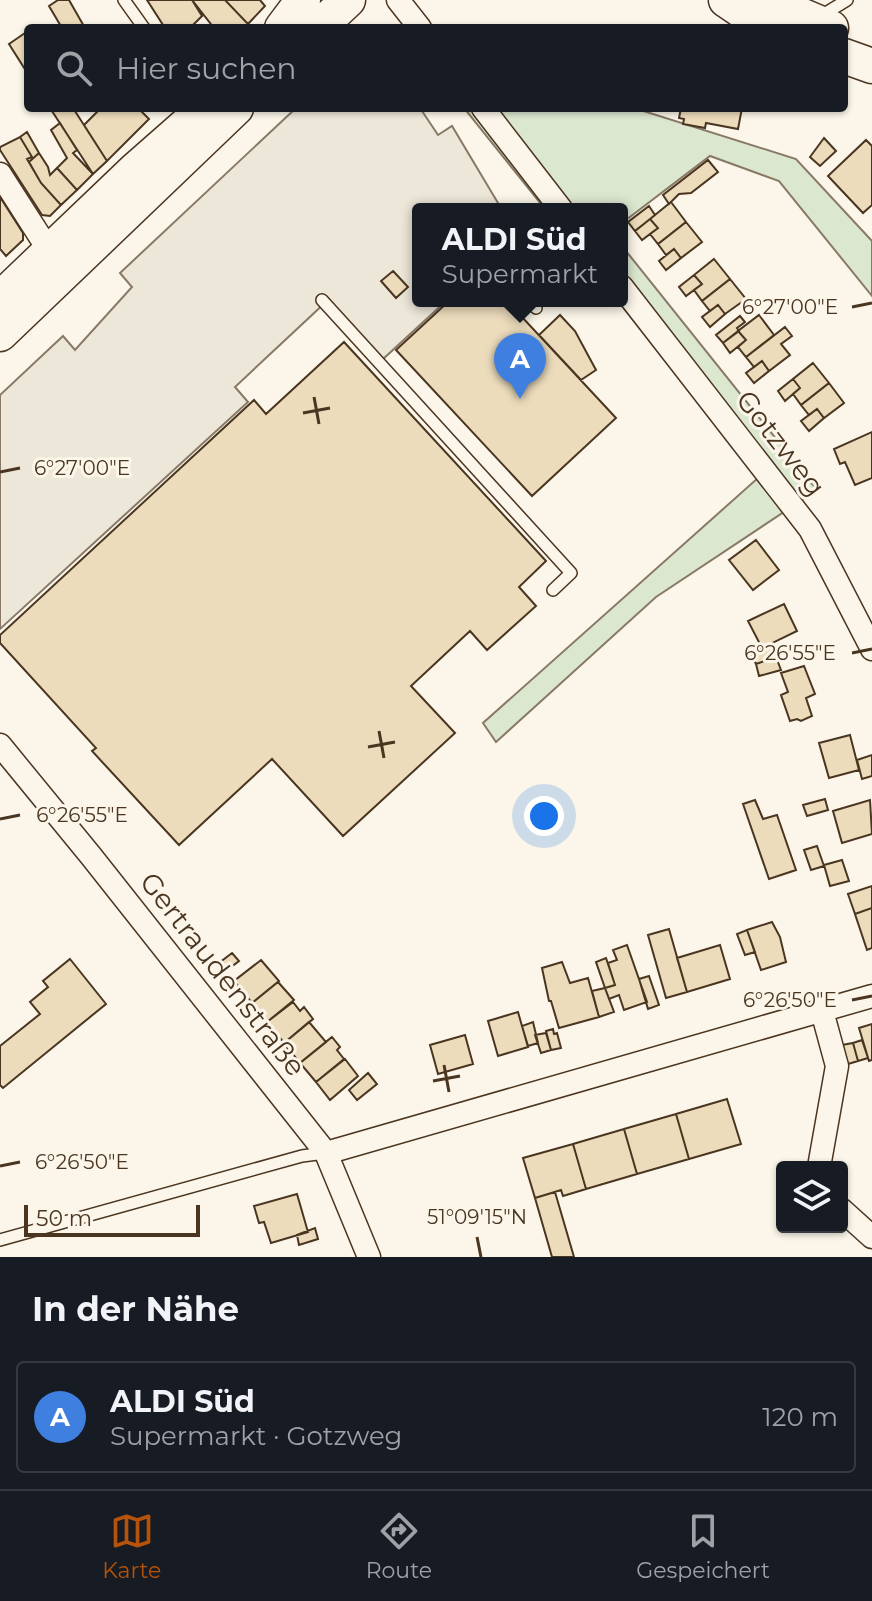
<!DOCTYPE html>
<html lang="de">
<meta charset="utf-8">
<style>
:root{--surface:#171b24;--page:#242831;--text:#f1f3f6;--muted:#9ea1a6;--line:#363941;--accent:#b45309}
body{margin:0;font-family:Montserrat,sans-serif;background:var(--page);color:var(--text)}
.controls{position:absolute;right:24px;bottom:24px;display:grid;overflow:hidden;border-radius:8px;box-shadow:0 2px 6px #0004}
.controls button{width:72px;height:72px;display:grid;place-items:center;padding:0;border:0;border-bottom:2px solid var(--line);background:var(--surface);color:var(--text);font:40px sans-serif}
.scale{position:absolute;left:24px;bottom:20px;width:176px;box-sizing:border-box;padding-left:8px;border:4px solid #4a3520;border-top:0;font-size:22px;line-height:28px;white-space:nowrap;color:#4a3520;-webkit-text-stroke:6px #fbf6e9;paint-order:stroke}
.you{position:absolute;left:544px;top:816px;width:28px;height:28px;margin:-20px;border:6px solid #fff;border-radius:50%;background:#1a73e8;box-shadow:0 0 0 12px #1a73e833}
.badge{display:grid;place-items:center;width:52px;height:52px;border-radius:50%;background:var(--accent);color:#fff;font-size:26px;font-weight:700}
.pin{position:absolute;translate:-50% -66px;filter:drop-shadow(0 2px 4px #0008)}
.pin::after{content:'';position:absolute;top:42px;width:28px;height:24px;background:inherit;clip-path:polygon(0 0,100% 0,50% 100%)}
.popup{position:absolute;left:412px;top:203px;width:216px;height:104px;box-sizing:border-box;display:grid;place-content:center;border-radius:8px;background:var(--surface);filter:drop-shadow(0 2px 6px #0005);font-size:26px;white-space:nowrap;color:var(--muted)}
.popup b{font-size:30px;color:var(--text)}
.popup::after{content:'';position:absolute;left:50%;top:100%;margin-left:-16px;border:16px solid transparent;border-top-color:var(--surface)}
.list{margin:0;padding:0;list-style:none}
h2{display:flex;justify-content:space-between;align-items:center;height:104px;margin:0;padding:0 32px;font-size:34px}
h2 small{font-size:26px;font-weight:400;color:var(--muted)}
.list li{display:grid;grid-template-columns:52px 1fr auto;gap:24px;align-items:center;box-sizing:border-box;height:112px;margin:0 16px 16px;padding:0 16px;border:2px solid var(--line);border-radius:8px}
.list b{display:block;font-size:30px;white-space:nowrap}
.list p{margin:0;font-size:26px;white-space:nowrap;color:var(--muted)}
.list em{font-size:26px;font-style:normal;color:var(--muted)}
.icon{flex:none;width:44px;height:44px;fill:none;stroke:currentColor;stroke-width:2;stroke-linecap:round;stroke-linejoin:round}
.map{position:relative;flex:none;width:872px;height:1257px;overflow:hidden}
.search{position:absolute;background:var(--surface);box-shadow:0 2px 6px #0004;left:24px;right:24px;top:24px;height:88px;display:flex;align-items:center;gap:20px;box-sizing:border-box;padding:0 28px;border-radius:8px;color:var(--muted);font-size:30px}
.sheet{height:232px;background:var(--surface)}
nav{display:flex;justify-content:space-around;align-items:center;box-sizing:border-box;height:112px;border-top:2px solid var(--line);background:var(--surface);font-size:22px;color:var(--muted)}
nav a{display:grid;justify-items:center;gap:4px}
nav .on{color:var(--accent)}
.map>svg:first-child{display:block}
</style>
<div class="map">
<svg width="872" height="1257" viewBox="0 0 872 1257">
<rect width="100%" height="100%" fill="#fbf6e9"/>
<!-- green -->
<path fill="#dce7d0" stroke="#887966" stroke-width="2" d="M464,108H634L796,159L872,241V296L779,181L710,156L622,223V209H545Z
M622,246L817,490L656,597L496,742L483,723L758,478L618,301H622Z"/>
<!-- parking -->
<path fill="#ede7d9" stroke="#887966" stroke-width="2" d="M296,108H420L438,135L452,126L501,208L418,209V301H446L383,359L327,301L235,387L248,402L0,629V395L63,336L75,350L132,287L120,273Z"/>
<!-- building -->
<path fill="#ecdcbc" stroke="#4a3520" stroke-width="2" d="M58,0H69L85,28H62L49,6Z
M147,0H192L202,16L190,28H165Z
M192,0H225L248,24L244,28H214Z
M225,0H260L265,6L248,24Z
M25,33L28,37V74L9,44Z
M50,108H73L107,161L93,174Z
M101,108H138L149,119L107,161L84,125Z
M681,108H742L738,129L706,123L705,128L683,124L684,119L679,118Z
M60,123L77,150L73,153L93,174L77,190L57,168L67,158L51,130Z
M27,132L39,153L29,162L27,159L32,157L20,137Z
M20,137L32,157L27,159L41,183L61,205L50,216L42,215L0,150V147Z
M824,138L836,151L820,166L810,157Z
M866,140L872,146V205L863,213L828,176Z
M39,153L48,167L50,175L57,168L77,190L61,205L41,183L29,162Z
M708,160L718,172L691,193L679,194L669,204L663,195Z
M0,197L23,233V240L6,256L0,249Z
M671,202L686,222L658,244L650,234L658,228L650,219Z
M649,206L655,215L635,231L628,222Z
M650,219L658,228L642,240L635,231Z
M686,222L702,242L681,258L674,249L666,255L658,244Z
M674,249L681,258L666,270L659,261Z
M714,259L730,279L702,301L694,290L702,284L694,275Z
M393,271L408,287L396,298L381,281Z
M694,275L702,284L686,296L679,287Z
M730,279L746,299L725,314L718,305L710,311L702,301Z
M449,301H507L616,418L532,496L396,350Z
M718,305L725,314L710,327L702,317Z
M560,315L575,331L596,370L581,380L539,335Z
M759,315L774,335L746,357L738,347L746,340L738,331Z
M740,316L745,322L737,328L739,331L723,343L716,335Z
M785,327L792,336L781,344L790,355L769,371L762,361L754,367L746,357Z
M738,331L746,340L730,353L723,343Z
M344,342L546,561L519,587L536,606L487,650L470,631L411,686L455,733L343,836L272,759L179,845L92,751L96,748L0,643V635L254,400L266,414Z
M762,361L769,371L754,383L746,373Z
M813,363L829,383L801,405L793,394L800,388L793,379Z
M793,379L800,388L785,401L778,391Z
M829,383L844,403L824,418L817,409L809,415L801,405Z
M817,409L824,418L809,431L801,421Z
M872,432V478L855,485L845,462L840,464L834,449Z
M756,540L779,570L753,590L729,560Z
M784,604L797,631L762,648L748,621Z
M770,644L776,657L756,664L750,652Z
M776,657L781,670L759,676L756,664Z
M804,666L815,694L806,698L812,716L801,721L797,719L790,721L781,695L788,692L781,673Z
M850,735L859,770L829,778L819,743Z
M872,755V776L862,779L857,760Z
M825,799L828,810L807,816L803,805Z
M755,800L763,819L777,815L796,870L769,879L743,804Z
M870,800L872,834L842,843L833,811Z
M817,846L824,866L811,870L804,850Z
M842,860L849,881L830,886L824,865Z
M872,886V908L855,914L848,894Z
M872,908V948L867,950L855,914Z
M772,922L780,937L786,962L761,970L747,930Z
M669,929L687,992L666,998L648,935Z
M747,930L755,952L745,955L737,934Z
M627,945L647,1002L624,1010L619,995L609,999L605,988L615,985L608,963L617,960L613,950Z
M720,945L730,979L687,992L677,958Z
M232,953L239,961L226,971L219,963Z
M606,958L615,985L605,988L596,962Z
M70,959L106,1004L3,1088L0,1085V1046L40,1014L30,1002L48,987L43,981Z
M261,960L279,981L252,1003L234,981Z
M562,962L570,983L588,978L599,1017L559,1028L551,1001H549L542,968Z
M649,976L659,1005L648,1009L639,979Z
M278,982L294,1000L267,1022H264L252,1003Z
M605,988L614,1012L599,1017L592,991Z
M293,1002L300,1011L304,1007L313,1019L284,1043L267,1022Z
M518,1012L528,1047L498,1056L488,1021Z
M309,1022L326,1042L300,1063L292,1053H289L284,1043Z
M533,1022L538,1043L528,1046L522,1026Z
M872,1024V1060L869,1061L859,1028Z
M553,1029L554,1034L557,1033L561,1048L551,1050L546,1031Z
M546,1033L551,1050L541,1053L535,1035Z
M465,1035L473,1064L438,1074L430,1045Z
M332,1037L340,1047L337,1050L344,1059L316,1082L300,1063Z
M862,1040L868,1058L858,1061L853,1043Z
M853,1043L858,1061L848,1064L842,1045Z
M345,1059L358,1076L330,1100L316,1082Z
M368,1073L377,1084L357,1100L349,1090Z
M727,1099L741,1144L689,1159L676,1114Z
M676,1114L689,1159L637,1174L624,1129Z
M624,1129L637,1174L586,1189L573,1144Z
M573,1144L586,1189L563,1196L561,1190L535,1198L523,1158Z
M555,1192L574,1257H552L535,1198Z
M297,1194L308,1232L271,1243L264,1222L259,1223L254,1206Z
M315,1228L318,1239L299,1245L297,1235Z"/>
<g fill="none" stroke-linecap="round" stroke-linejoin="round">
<defs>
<path id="service" d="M124,0L144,28
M821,16L847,0
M322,300L571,573L553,590
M530,301L536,308
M0,1240L302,1156L325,1153"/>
<path id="minor" d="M398,0L420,28
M483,108L561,209
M0,174L55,260
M622,287L810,529L872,649
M0,745L91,856L326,1153L369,1257
M326,1153L872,996
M819,1167L837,1066L822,1011
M842,1210L872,1237"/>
<path id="primary" d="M726,0L751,17L773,28
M765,0L831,28
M282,28L303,0
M318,28L348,0
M844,56L872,66
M0,299L135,170L193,119
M0,334L236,108"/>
</defs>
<!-- service casing -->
<use href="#service" stroke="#4a3520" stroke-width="14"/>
<!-- minor casing -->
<use href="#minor" stroke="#4a3520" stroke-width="25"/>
<!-- primary casing -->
<use href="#primary" stroke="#4a3520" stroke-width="37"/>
<!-- service -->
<use href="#service" stroke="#fbf6e9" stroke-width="11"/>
<!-- minor -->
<use href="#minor" stroke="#fbf6e9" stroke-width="22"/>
<!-- primary -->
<use href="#primary" stroke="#fbf6e9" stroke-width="34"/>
</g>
<!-- ticks -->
<path fill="none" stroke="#4a3520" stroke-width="3" d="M852,307L872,303M314,397L319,424M303,413L330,408M0,472L20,468M852,653L872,649M379,731L384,758M368,747L395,742M0,819L20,815M852,1000L872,996M444,1065L449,1092M433,1081L460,1076M0,1166L20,1162M477,1237L481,1257"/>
<g text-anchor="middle" stroke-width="6" stroke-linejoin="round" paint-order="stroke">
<!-- street labels -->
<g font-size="28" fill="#4a3520" stroke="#fbf6e9">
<text transform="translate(781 443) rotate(52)" y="10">Gotzweg</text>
<text transform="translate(223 974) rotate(52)" y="10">Gertraudenstraße</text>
</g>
</g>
<g font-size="20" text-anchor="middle" fill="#4a3520" stroke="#fbf6e9" stroke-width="6" stroke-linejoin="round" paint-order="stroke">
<text x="790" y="314">6°27'00"E</text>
<text x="82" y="475">6°27'00"E</text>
<text x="790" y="660">6°26'55"E</text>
<text x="82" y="822">6°26'55"E</text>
<text x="790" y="1007">6°26'50"E</text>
<text x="82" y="1169">6°26'50"E</text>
<text x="477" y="1224">51°09'15"N</text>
</g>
</svg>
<div class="controls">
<button><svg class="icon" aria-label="layers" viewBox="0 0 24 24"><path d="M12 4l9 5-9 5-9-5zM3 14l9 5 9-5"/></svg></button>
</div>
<div class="scale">50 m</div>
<div class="you"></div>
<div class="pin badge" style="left:520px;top:399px;background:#3f7fe0">A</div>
<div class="popup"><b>ALDI Süd</b>Supermarkt</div>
<div class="search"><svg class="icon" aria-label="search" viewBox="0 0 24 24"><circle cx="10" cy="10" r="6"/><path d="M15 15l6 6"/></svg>Hier suchen</div>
</div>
<section class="sheet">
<h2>In der Nähe<small></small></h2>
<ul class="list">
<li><span class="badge" style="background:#3f7fe0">A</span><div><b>ALDI Süd</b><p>Supermarkt · Gotzweg</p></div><em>120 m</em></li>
</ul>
</section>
<nav>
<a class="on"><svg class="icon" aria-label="map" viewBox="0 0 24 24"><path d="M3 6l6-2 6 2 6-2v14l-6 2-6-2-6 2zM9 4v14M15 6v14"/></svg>Karte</a>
<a><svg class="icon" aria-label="directions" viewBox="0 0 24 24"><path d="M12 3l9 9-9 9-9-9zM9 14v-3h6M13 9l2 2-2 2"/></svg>Route</a>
<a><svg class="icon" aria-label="saved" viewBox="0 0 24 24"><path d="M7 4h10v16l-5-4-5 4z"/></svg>Gespeichert</a>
</nav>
